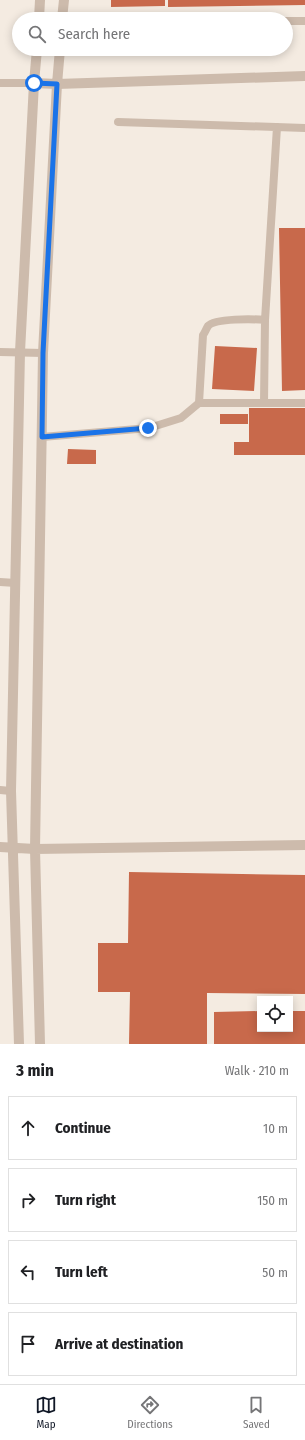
<!DOCTYPE html>
<meta charset="utf-8">
<style>
:root{--surface:#fff;--page:#f2f2f2;--text:#202124;--muted:#757577;--line:#e0e0e0;--accent:#111827}
body{margin:0;font-family:"Fira Sans Condensed",sans-serif;background:var(--page);color:var(--text)}
.controls{position:absolute;right:12px;bottom:12px;display:grid;overflow:hidden;border-radius:0px;box-shadow:0 2px 10px #0003}
.controls button{width:36px;height:36px;display:grid;place-items:center;padding:0;border:0;border-bottom:1px solid var(--line);background:var(--surface);color:var(--text);font:20px sans-serif}
.stop{position:absolute;width:12px;height:12px;margin:-9px;border:3px solid #1a73e8;border-radius:50%;background:#fff}
.stop.end{background:#1a73e8;border-color:#fff;box-shadow:0 1px 4px #0008}
.list{margin:0;padding:0;list-style:none}
h2{display:flex;justify-content:space-between;align-items:center;height:52px;margin:0;padding:0 16px;font-size:17px}
h2 small{font-size:13px;font-weight:400;color:var(--muted)}
.list li{display:grid;grid-template-columns:26px 1fr auto;gap:12px;align-items:center;box-sizing:border-box;height:64px;margin:0 8px 8px;padding:0 8px;border:1px solid var(--line);border-radius:0px}
.list b{display:block;font-size:15px;white-space:nowrap}
.list em{font-size:13px;font-style:normal;color:var(--muted)}
.icon{flex:none;width:22px;height:22px;fill:none;stroke:currentColor;stroke-width:2;stroke-linecap:round;stroke-linejoin:round}
.map{position:relative;flex:none;width:305px;height:1044px;overflow:hidden}
.search{position:absolute;background:var(--surface);box-shadow:0 2px 10px #0003;left:12px;right:12px;top:12px;height:44px;display:flex;align-items:center;gap:10px;box-sizing:border-box;padding:0 14px;border-radius:22px;color:var(--muted);font-size:15px}
.sheet{height:340px;background:var(--surface)}
nav{display:flex;justify-content:space-around;align-items:center;box-sizing:border-box;height:56px;border-top:1px solid var(--line);background:var(--surface);font-size:11px;color:var(--muted)}
nav a{display:grid;justify-items:center;gap:2px}
nav .on{color:var(--accent)}
.map>svg:first-child{display:block}
</style>
<div class="map">
<svg width="305" height="1044" viewBox="0 0 305 1044">
<rect width="100%" height="100%" fill="#f4ebe1"/>
<!-- building -->
<path fill="#c8694b" d="M111,0H165V6L111,7Z
M168,0H305V5L168,7Z
M279,228H305V390L282,391Z
M215,346L257,348L254,391L212,389Z
M249,408H305V455H234V442H249Z
M220,414H248V424H220Z
M68,449L96,450V464H67Z
M129,872L305,875V994L207,993V1044H129L130,992H98V943H128Z
M260,1011V1029H290V1011H305V1044H214V1012Z"/>
<g fill="none" stroke-linecap="round" stroke-linejoin="round">
<!-- service -->
<path stroke="#cdbbac" stroke-width="8" d="M286,21H305
M0,83H34
M118,122L305,128
M265,320L277,127
M0,352L43,353
M199,403L203,335C205,333 206,329 208,326C215,318 254,319 265,320L264,403
M42,437L149,428L181,418L199,403H305
M0,582L16,583
M0,790L11,791"/>
<!-- minor -->
<path stroke="#cdbbac" stroke-width="10" d="M0,847L35,849L305,845
M19,1044L11,791L20,352L34,83
M40,1044L35,849L43,353L57,84"/>
<!-- tertiary -->
<path stroke="#cdbbac" stroke-width="10" d="M39,19L40,0
M62,19L64,0
M37,49L34,83L57,84L305,76
M57,84L60,49"/>
</g>
<g fill="none" stroke-linecap="round" stroke-linejoin="round">
<!-- route -->
<path stroke="#1a73e8" stroke-width="5" d="M34,83L57,84L43,353L42,437L148,428"/>
</g>
</svg>
<div class="controls">
<button><svg class="icon" aria-label="locate" viewBox="0 0 24 24"><circle cx="12" cy="12" r="6"/><path d="M12 2v4M12 18v4M2 12h4M18 12h4"/></svg></button>
</div>
<div class="stop" style="left:34px;top:83px"></div>
<div class="stop end" style="left:148px;top:428px"></div>
<div class="search"><svg class="icon" aria-label="search" viewBox="0 0 24 24"><circle cx="10" cy="10" r="6"/><path d="M15 15l6 6"/></svg>Search here</div>
</div>
<section class="sheet">
<h2>3 min<small>Walk · 210 m</small></h2>
<ul class="list">
<li><svg class="icon" aria-label="ahead" viewBox="0 0 24 24"><path d="M12 20V5M6 11l6-6 6 6"/></svg><div><b>Continue</b></div><em>10 m</em></li>
<li><svg class="icon" aria-label="right" viewBox="0 0 24 24"><path d="M7 20v-9h11M14 6l5 5-5 5"/></svg><div><b>Turn right</b></div><em>150 m</em></li>
<li><svg class="icon" aria-label="left" viewBox="0 0 24 24"><path d="M17 20v-9H6M10 6l-5 5 5 5"/></svg><div><b>Turn left</b></div><em>50 m</em></li>
<li><svg class="icon" aria-label="arrive" viewBox="0 0 24 24"><path d="M6 21V4h12l-3 4 3 4H6"/></svg><div><b>Arrive at destination</b></div></li>
</ul>
</section>
<nav>
<a class="on"><svg class="icon" aria-label="map" viewBox="0 0 24 24"><path d="M3 6l6-2 6 2 6-2v14l-6 2-6-2-6 2zM9 4v14M15 6v14"/></svg>Map</a>
<a><svg class="icon" aria-label="directions" viewBox="0 0 24 24"><path d="M12 3l9 9-9 9-9-9zM9 14v-3h6M13 9l2 2-2 2"/></svg>Directions</a>
<a><svg class="icon" aria-label="saved" viewBox="0 0 24 24"><path d="M7 4h10v16l-5-4-5 4z"/></svg>Saved</a>
</nav>
